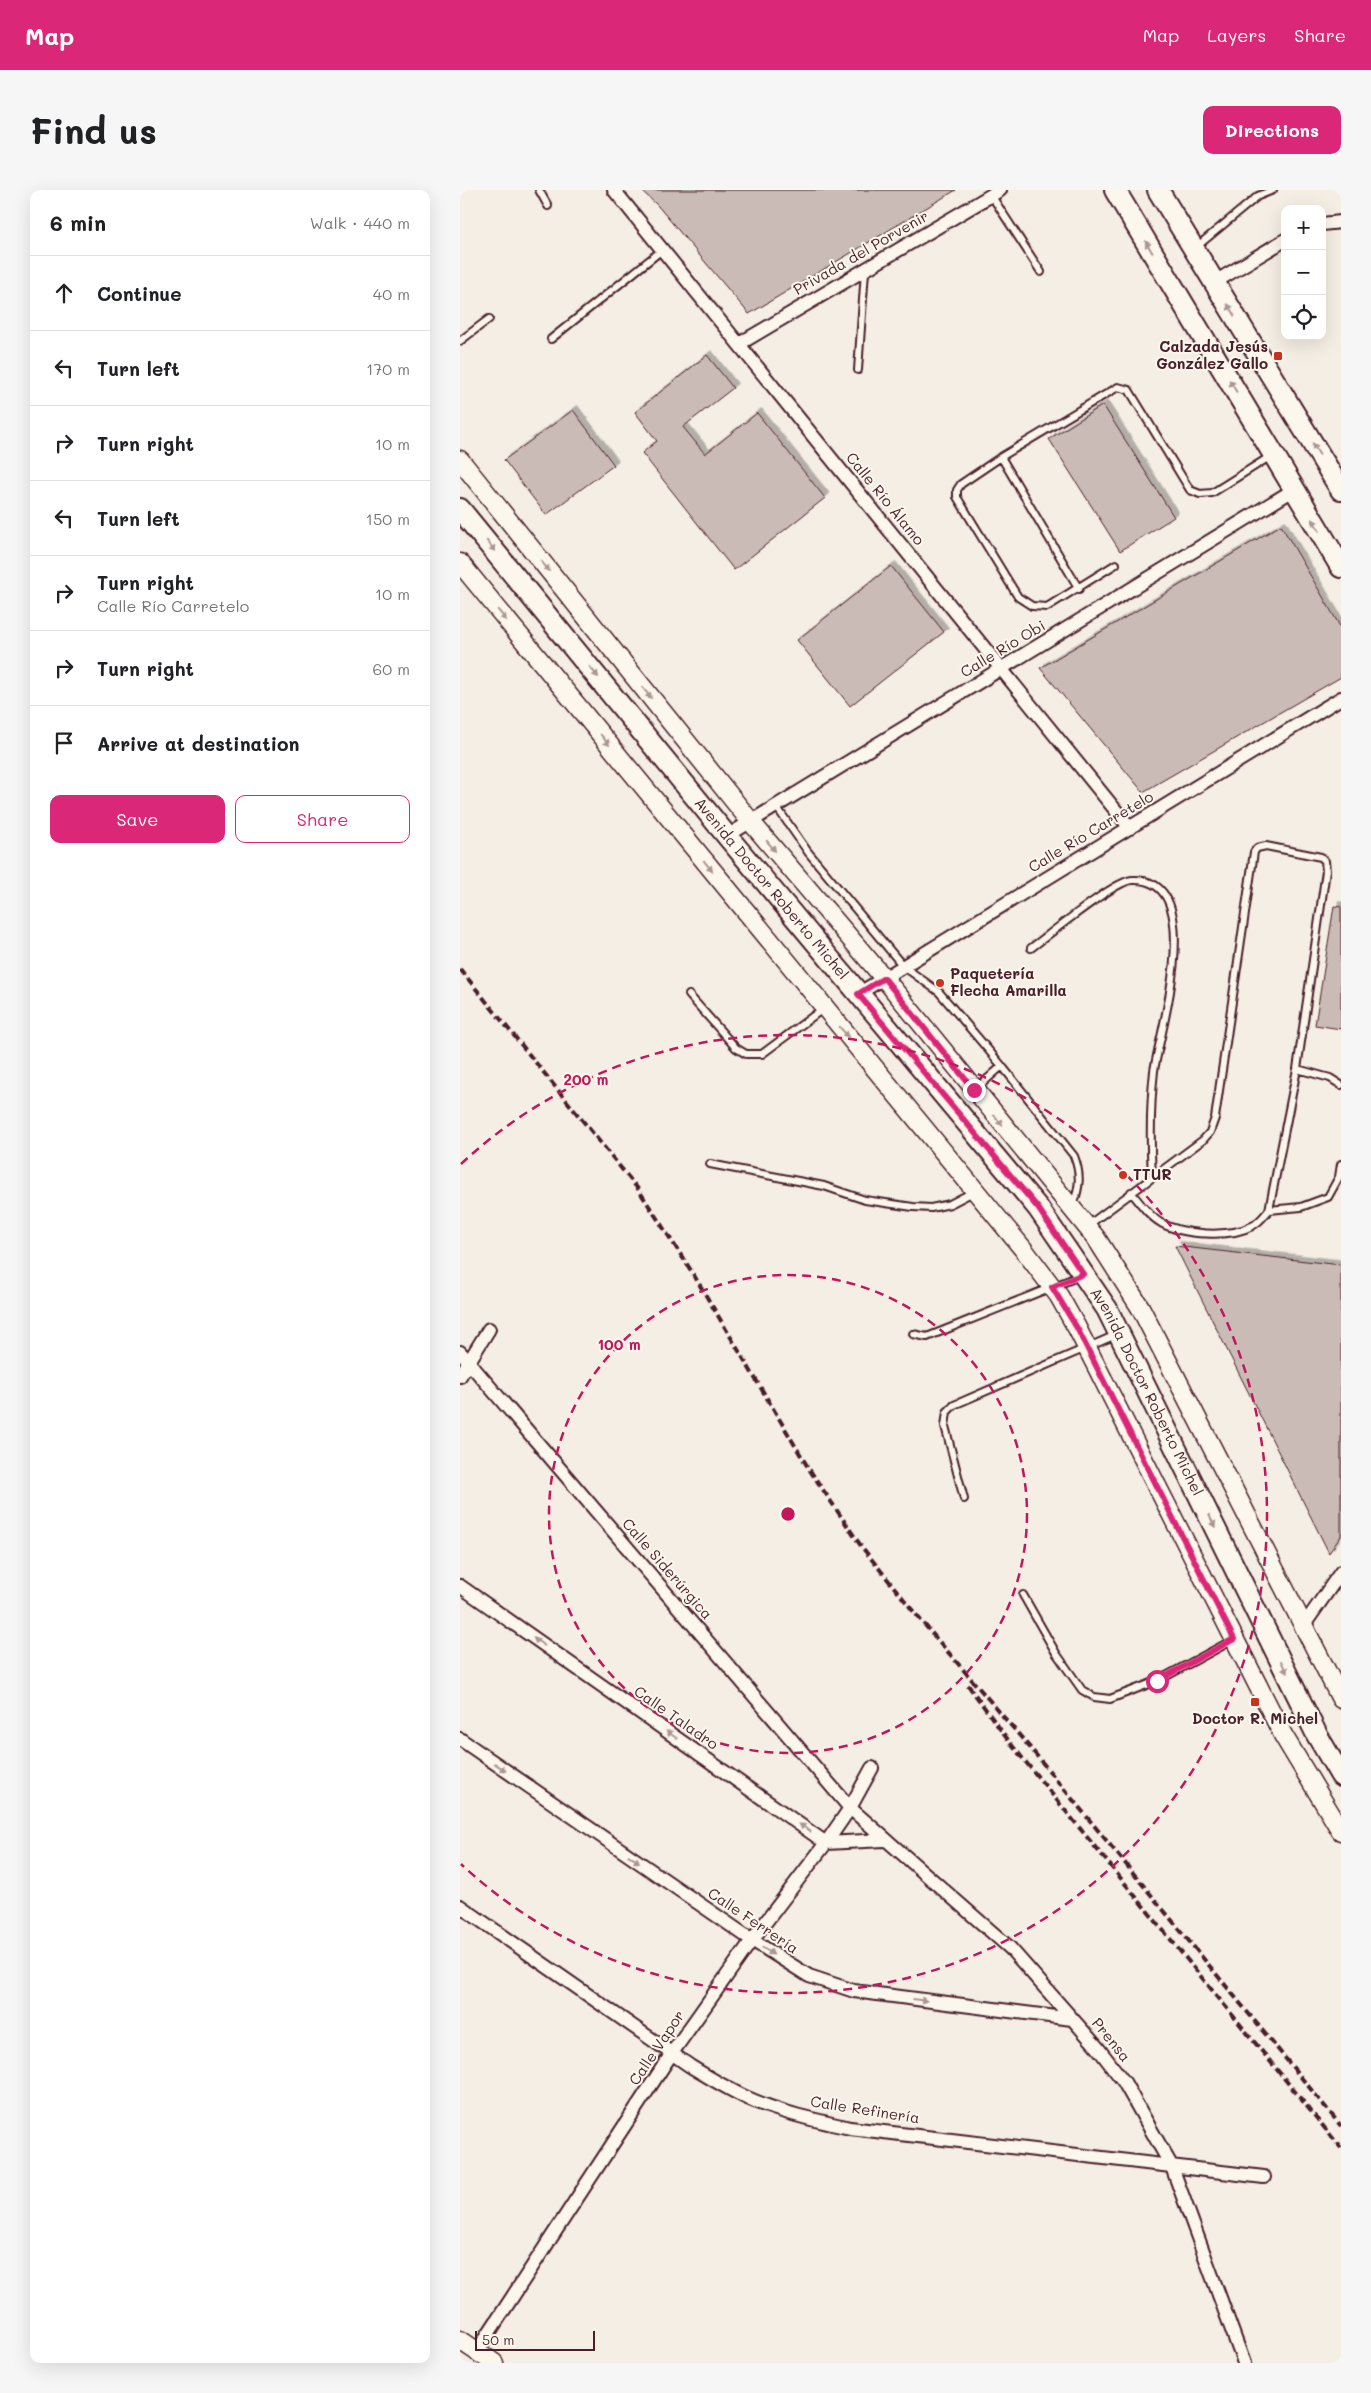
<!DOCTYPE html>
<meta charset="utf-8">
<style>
:root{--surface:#fff;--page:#f6f6f6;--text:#202124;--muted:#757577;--line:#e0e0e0;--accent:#db2777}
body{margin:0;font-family:Mali,sans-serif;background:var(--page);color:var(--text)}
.controls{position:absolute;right:15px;top:15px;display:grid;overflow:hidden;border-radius:10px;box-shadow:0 5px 20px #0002}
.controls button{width:45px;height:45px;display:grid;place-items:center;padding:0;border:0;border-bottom:1px solid var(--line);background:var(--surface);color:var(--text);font:25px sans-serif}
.scale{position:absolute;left:15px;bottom:12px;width:120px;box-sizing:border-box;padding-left:5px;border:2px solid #4a1f2b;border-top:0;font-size:14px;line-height:18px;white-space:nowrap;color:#4a1f2b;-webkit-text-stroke:4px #fbf7ec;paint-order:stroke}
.stop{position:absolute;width:15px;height:15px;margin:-11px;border:4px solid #db2777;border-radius:50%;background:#fff}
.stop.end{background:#db2777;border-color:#fff;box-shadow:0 1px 5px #0008}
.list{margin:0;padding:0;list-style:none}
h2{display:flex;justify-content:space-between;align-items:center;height:65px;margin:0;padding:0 20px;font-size:21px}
h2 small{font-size:16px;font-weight:400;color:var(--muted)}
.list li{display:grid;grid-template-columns:32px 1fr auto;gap:15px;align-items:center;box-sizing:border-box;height:75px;padding:0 20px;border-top:1px solid var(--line)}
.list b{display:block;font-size:19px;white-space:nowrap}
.list p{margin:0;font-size:16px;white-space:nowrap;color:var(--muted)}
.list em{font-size:16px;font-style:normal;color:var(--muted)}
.actions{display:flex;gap:10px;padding:15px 20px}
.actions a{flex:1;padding:11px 0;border:1px solid var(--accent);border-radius:10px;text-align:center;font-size:18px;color:var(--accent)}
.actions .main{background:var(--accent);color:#fff}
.icon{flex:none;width:28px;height:28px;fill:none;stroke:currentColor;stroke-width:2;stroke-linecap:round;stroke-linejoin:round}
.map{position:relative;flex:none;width:881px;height:2173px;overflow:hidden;border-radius:10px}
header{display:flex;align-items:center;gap:30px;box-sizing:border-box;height:70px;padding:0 25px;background:var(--accent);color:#fff}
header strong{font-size:24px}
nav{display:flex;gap:28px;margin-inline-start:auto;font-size:18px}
.intro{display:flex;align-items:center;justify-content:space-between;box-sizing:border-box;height:120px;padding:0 30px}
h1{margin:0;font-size:35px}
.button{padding:12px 22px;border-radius:10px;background:var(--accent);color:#fff;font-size:18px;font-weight:700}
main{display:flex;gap:30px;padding:0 30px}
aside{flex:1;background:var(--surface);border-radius:10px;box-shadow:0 5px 20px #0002}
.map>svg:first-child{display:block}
</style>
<header>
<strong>Map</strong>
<nav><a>Map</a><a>Layers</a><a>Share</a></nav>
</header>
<div class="intro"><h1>Find us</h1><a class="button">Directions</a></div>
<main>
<aside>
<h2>6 min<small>Walk · 440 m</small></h2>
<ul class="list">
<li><svg class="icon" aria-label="ahead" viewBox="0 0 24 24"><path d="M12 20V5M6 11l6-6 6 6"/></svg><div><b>Continue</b></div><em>40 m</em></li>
<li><svg class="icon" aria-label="left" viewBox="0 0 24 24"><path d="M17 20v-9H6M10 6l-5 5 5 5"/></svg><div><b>Turn left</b></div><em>170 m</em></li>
<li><svg class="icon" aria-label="right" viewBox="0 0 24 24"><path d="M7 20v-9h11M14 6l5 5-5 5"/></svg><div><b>Turn right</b></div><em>10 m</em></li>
<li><svg class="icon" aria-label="left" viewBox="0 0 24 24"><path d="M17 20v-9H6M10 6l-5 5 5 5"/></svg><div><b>Turn left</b></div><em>150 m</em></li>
<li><svg class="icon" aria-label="right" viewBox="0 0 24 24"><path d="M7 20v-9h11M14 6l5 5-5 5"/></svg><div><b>Turn right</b><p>Calle Río Carretelo</p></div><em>10 m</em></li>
<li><svg class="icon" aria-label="right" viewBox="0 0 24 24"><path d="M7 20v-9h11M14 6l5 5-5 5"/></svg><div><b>Turn right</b></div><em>60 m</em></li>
<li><svg class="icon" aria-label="arrive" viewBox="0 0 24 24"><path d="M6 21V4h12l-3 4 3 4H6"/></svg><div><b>Arrive at destination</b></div></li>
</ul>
<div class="actions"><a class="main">Save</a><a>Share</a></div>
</aside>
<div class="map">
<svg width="881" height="2173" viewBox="0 0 881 2173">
<defs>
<filter id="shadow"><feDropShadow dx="4.5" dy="-4.5" stdDeviation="0" flood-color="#0004"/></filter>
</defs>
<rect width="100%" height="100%" fill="#f4eee4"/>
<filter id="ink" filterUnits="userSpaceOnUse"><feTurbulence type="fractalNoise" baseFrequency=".02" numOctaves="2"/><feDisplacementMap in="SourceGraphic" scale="10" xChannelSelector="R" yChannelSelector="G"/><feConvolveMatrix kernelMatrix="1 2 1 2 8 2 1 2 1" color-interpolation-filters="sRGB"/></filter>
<g filter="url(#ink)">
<!-- building -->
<path fill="#cabbb6" stroke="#4a1f2b" filter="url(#shadow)" d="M181,0H496L289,124L197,15Z
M247,165L273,198L223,237L245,264L297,223L365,308L274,380L182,263L197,251L175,222Z
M643,215L714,327L660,361L589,249Z
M113,220L154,275L86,325L44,270Z
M821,335L881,438V487L683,602L580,478Z
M431,376L484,442L390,516L337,450Z
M874,716L881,717V839L855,835Z
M715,1056L881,1075V1346L869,1363Z"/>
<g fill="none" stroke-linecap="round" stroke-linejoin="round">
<defs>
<path id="lane" d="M79,0L88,16
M531,5L581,82
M735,58L798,6L813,0
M91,149L202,60
M0,151L29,129
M398,180L405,81
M541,267L619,399
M656,374L587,417L572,416L558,407L497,307V300L501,294L541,267L658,197L669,200L730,300L740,304L752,303L811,266
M316,616L348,662L443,776L479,802L542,876L517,898
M571,758C589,745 654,691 672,690C749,686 700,841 694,881C690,917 690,950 692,987
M229,805L276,858L286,864H302L364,818
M542,876L614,966C621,984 620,997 613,1015
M837,879L870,888L881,895
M250,974L364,996L405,1010L453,1017L471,1018L490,1014L515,1001
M809,1020L841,1017L868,1007L879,987L881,974
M627,1036L743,950L750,942L755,928L794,662L797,658L806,656L861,667L865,671L866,681L837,879L809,1020C804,1026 799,1033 792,1036C770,1048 723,1045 701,1033C689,1026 680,1013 671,1002
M453,1144L467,1147L622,1085
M504,1309L485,1236L487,1222L494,1215L656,1145
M563,1405L596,1463L622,1500L634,1507L650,1509L697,1491L773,1450"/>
<path id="street" d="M154,0L670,638
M862,34L881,32
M755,92L825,50
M279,154L540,0
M267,646L835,299
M398,804L881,508
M0,1162L390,1618L550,1758L638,1858L664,1892L712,1977L784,2173
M0,1186L29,1139
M0,1396L366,1653L424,1650
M844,1435L881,1382
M0,1549L292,1750L349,1786L394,1801L612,1829
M0,1716L230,1876C248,1887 266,1898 285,1907C318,1922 354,1930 390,1938L804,1987
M17,2161L212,1863L292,1750L366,1653L390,1618L412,1578"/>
<path id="secondary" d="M0,270L291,632L424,788L636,1048L680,1117L881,1509
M0,373L564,1060L599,1106L617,1138L823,1545L881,1641
M0,2150L34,2173"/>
<g id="primary">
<path d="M655,0L881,377"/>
<path d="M698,0L881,300"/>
<path id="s1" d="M0,319L267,646L578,1018L647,1119L857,1545L881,1586"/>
</g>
</defs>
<!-- lane casing -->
<use href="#lane" stroke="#4a1f2b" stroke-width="10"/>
<!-- street casing -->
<use href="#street" stroke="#4a1f2b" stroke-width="16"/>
<!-- secondary casing -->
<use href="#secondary" stroke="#4a1f2b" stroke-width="21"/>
<!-- primary casing -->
<use href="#primary" stroke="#4a1f2b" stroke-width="24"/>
<!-- lane -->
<use href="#lane" stroke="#fbf7ec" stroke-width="6"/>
<!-- street -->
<use href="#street" stroke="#fbf7ec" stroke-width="12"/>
<!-- secondary -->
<use href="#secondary" stroke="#fbf7ec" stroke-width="18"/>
<!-- primary -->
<use href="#primary" stroke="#fbf7ec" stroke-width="20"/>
<!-- rail -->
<path stroke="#4a1f2b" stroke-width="4" stroke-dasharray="8 4" stroke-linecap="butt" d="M0,779L178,999L232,1082L349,1279L401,1356L458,1427L572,1560L881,1936
M508,1495L551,1554L881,1958"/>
</g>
<!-- one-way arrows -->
<defs><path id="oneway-solid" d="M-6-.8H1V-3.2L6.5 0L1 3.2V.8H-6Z" transform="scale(1.25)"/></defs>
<g fill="#ab9695">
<use href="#oneway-solid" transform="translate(689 57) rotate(-121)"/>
<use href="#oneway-solid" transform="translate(771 120) rotate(-121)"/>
<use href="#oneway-solid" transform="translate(773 196) rotate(-121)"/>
<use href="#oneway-solid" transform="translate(856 259) rotate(-121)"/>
<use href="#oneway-solid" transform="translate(856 335) rotate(-120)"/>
<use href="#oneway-solid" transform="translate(31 356) rotate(51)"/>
<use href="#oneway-solid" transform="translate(85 376) rotate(51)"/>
<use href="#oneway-solid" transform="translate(42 425) rotate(51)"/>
<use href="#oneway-solid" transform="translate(134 482) rotate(51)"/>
<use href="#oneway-solid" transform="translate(187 503) rotate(51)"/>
<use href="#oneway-solid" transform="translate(145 550) rotate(51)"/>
<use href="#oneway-solid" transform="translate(311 656) rotate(50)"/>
<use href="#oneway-solid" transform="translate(248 676) rotate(51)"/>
<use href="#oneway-solid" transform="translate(384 842) rotate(50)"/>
<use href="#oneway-solid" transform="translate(538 930) rotate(50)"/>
<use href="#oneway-solid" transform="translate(752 1331) rotate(64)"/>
<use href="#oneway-solid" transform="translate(79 1452) rotate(-145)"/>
<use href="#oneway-solid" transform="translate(824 1477) rotate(64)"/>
<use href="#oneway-solid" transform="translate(212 1545) rotate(-145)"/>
<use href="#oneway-solid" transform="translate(40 1577) rotate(34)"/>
<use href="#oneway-solid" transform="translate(345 1638) rotate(-145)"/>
<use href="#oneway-solid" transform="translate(174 1669) rotate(34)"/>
<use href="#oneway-solid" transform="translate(308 1761) rotate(34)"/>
<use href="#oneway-solid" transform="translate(460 1810) rotate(7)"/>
</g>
</g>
<g fill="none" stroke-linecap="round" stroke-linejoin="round" filter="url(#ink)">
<!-- route -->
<path stroke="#db2777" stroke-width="6" d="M514,900L424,788L398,804L578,1018L623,1084L592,1097L617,1138L774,1449L697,1491"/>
</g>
<!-- distance rings -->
<g fill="none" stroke="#c2185b" stroke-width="2.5" stroke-dasharray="9 6">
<circle cx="328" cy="1324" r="239"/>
<path d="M1 974A479 479 0 1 1 1 1674"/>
</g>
<!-- markers -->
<g fill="#c8321e" stroke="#fbf7ec" stroke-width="2">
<rect x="813" y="161" width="10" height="10" rx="2.5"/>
<circle cx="480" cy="793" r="5"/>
<circle cx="663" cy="985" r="5"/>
<rect x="790" y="1507" width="10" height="10" rx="2.5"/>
</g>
<g text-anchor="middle" stroke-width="4" stroke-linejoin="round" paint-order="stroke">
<!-- street labels -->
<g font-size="15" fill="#4a1f2b" stroke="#fbf7ec">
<text transform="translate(401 63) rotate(-30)" y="5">Privada del Porvenir</text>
<text transform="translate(425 309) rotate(51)" y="5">Calle Río Álamo</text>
<text transform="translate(543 459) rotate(-31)" y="5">Calle Río Obi</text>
<text transform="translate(631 642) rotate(-31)" y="5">Calle Río Carretelo</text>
<text dy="5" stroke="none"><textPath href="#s1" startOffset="491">Avenida Doctor Roberto Michel</textPath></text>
<text dy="5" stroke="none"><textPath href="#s1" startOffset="1121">Avenida Doctor Roberto Michel</textPath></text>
<text transform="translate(207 1379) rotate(49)" y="5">Calle Siderúrgica</text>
<text transform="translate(216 1528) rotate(35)" y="5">Calle Taladro</text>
<text transform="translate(293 1731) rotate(34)" y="5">Calle Ferrería</text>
<text transform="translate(651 1850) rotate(51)" y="5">Prensa</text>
<text transform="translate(197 1858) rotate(-56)" y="5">Calle Vapor</text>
<text transform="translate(405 1920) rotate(9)" y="5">Calle Refinería</text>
</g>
<!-- poi labels -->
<g font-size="15" font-weight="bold" fill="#4a1f2b" stroke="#fbf7ec" text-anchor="start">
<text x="808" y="162" text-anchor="end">Calzada Jesús<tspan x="808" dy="17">González Gallo</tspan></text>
<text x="490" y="789">Paquetería<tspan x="490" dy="17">Flecha Amarilla</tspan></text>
<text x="673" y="990">TTUR</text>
<text x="795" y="1534" text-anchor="middle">Doctor R. Michel</text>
</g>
</g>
<circle cx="328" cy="1324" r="8" fill="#c2185b" stroke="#fbf7ec" stroke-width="2.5"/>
<g font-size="15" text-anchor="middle" font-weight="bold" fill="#c2185b" stroke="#fbf7ec" stroke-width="4" stroke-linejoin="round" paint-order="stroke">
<text x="126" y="895">200 m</text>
<text x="159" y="1160">100 m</text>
</g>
</svg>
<div class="controls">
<button>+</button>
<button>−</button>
<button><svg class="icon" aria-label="locate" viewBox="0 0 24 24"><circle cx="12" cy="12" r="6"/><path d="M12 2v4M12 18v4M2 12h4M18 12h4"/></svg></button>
</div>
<div class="scale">50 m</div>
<div class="stop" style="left:697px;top:1491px"></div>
<div class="stop end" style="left:514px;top:900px"></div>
</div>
</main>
